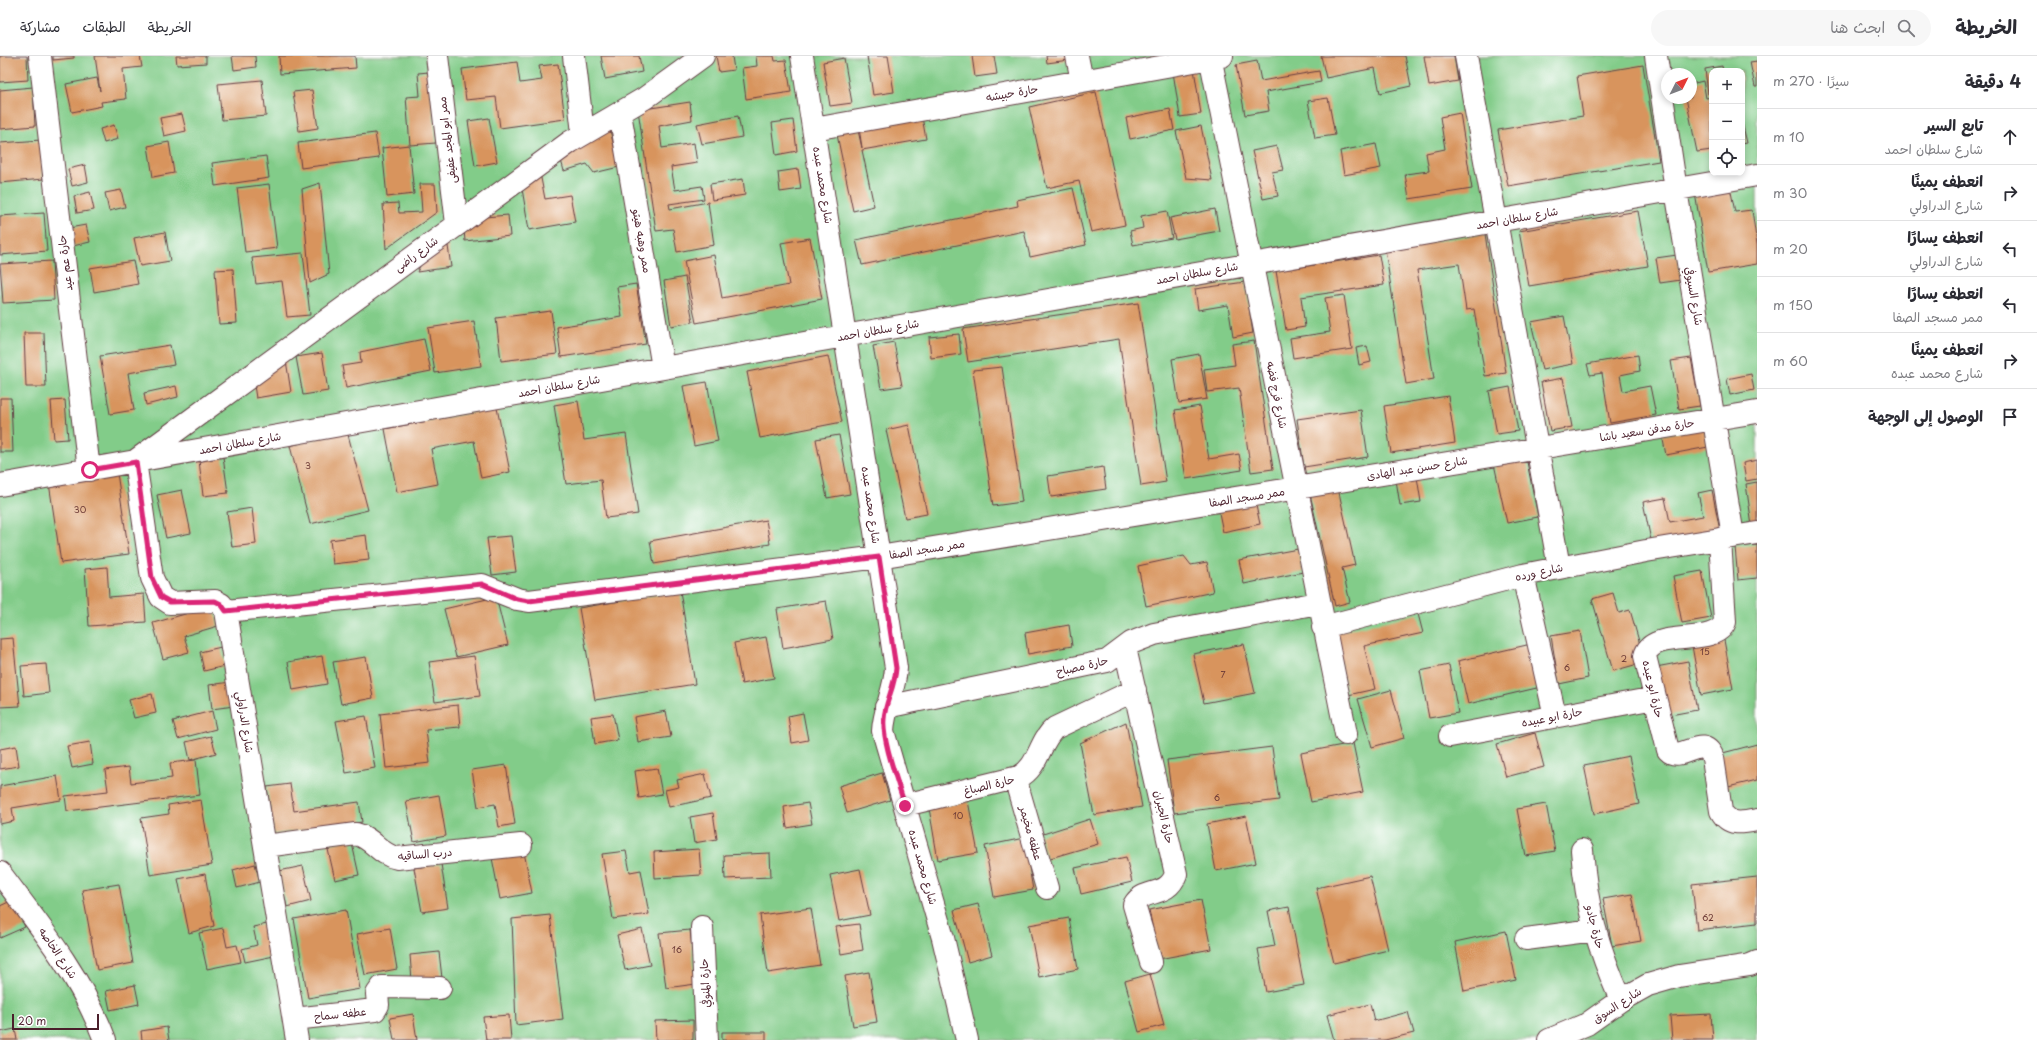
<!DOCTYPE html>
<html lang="ar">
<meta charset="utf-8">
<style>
:root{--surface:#fff;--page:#f7f7f7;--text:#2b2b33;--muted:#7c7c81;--line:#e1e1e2}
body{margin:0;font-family:"Playpen Sans","Playpen Sans Arabic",sans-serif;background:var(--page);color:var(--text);direction:rtl}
.controls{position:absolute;right:12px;top:12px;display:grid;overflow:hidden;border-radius:8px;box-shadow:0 2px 6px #0003}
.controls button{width:36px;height:36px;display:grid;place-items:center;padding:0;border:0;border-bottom:1px solid var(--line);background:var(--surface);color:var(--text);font:20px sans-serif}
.compass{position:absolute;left:1661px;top:12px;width:36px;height:36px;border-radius:50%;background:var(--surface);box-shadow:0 2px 6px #0003;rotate:48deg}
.scale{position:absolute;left:12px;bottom:10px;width:87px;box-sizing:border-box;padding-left:4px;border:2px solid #4a1f2b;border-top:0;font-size:11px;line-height:14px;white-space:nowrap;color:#4a1f2b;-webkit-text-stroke:3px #fff;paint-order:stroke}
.stop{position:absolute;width:12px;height:12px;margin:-9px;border:3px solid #db2777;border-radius:50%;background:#fff}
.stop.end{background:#db2777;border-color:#fff;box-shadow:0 1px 4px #0008}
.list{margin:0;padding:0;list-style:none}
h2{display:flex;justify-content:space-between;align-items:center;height:52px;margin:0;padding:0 16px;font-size:17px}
h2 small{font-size:13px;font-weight:400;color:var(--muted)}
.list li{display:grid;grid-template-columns:26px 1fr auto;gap:12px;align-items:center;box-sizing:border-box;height:56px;padding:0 16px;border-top:1px solid var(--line)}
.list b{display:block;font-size:15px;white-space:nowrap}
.list p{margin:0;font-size:13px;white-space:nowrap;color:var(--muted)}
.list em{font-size:13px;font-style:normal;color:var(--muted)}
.icon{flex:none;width:22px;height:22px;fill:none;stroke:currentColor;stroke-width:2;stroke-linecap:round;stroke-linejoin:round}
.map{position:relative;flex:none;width:1757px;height:984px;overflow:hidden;direction:ltr}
header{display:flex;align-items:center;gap:24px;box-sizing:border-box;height:56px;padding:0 20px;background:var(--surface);border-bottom:1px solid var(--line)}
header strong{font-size:19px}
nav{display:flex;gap:22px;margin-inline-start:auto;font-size:14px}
.search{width:280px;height:36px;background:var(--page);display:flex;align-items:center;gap:10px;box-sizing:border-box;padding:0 14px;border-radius:22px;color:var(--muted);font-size:15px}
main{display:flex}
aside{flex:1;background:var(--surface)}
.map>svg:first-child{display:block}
</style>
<header>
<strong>الخريطة</strong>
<div class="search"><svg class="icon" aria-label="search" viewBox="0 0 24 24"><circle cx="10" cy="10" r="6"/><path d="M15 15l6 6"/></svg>ابحث هنا</div>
<nav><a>الخريطة</a><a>الطبقات</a><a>مشاركة</a></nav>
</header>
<main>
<aside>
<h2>4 دقيقة<small>سيرًا · 270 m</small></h2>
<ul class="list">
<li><svg class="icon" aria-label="ahead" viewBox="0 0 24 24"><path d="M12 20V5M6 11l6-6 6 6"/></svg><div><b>تابع السير</b><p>شارع سلطان احمد</p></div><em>10 m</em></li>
<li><svg class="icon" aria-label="right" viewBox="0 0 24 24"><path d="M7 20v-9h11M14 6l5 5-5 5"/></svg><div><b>انعطف يمينًا</b><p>شارع الدراولي</p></div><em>30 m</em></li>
<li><svg class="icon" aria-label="left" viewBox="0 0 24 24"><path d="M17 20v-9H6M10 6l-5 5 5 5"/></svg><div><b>انعطف يسارًا</b><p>شارع الدراولي</p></div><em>20 m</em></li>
<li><svg class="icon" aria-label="left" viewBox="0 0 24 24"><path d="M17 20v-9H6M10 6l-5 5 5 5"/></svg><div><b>انعطف يسارًا</b><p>ممر مسجد الصفا</p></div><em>150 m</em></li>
<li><svg class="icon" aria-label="right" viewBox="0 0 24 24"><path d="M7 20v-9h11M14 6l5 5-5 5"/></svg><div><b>انعطف يمينًا</b><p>شارع محمد عبده</p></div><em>60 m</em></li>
<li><svg class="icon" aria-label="arrive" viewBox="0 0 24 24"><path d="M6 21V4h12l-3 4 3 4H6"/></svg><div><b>الوصول إلى الوجهة</b></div></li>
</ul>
</aside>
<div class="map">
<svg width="1757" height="984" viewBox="0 0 1757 984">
<rect width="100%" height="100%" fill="#fff"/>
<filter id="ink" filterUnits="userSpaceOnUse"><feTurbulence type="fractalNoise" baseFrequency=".025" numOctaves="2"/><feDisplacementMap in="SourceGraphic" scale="8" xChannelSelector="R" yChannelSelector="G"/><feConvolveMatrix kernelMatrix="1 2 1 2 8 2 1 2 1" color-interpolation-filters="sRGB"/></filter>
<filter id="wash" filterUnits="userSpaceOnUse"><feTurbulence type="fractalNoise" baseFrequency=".012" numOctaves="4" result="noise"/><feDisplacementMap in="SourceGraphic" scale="16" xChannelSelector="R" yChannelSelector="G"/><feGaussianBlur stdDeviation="0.9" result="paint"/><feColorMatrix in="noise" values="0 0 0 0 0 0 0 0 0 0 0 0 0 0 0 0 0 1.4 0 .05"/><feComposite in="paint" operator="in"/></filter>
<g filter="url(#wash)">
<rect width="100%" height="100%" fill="#f3dfc3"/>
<!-- green -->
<path fill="#82cc89" stroke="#66765a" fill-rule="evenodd" d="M0,0H1757V984H0ZM1712,15H1742V117H1712ZM1667,18H1691V42H1667Z"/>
<g id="blocks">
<!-- building -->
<path fill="#d8945d" d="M0,0H27L28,24L0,26Z
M53,0H74V2L53,4Z
M95,0H140L142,11L123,13L126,43L101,46L102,50L72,56L66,28L97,22L100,35Z
M176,0H206V7L177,9Z
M232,0H255L256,11L234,14Z
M279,0H355L356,12L280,18Z
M601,0H639L642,16L605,23Z
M716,0H732L734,14L719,16Z
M756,0H774L775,5L786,4L791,36L746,43L742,12L757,10Z
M867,0H888L894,36L873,39Z
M972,0H994L997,18L975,21Z
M1046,0H1068L1069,4L1047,7Z
M1321,0H1405L1411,30L1380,37L1375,12L1326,22Z
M1424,0H1454L1458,25L1429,30Z
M844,2L852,47L830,50L823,6Z
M1257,5L1261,25L1319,15L1321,26L1266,36L1269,55L1245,59L1236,9Z
M1757,5V31H1755L1750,6Z
M517,6L520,27L542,24L539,10L558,8L565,63L500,72L496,41L466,44L462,13Z
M1643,9L1659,105L1508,130L1498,74L1583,60L1577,20Z
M1722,10L1723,15H1712V38H1708L1705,13Z
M1194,13L1201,58L1180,61L1173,16Z
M429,16L436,87L410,89L406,41L420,40L418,17Z
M262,24L266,60L222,64L218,28Z
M1703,25L1706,42L1712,41V94L1697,96L1686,42H1691V28Z
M33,31L35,70L0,73V34Z
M312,34L318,72L299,75L293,36Z
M1096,36L1125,169L1091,176L1079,125L1047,132L1029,51Z
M1328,42L1335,79L1315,82L1308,45Z
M690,46L692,64L659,70L662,92L694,87L697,107L671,111L675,134L702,130L704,143L669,148L670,153L708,146L714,189L677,196L673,173L656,175L638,54Z
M1170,53L1174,74L1130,83L1126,62Z
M1460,57L1472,133L1409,143L1405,118L1429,115L1426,97L1445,93L1440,61Z
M182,58L186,75L164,80L160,62Z
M738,60L742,81L702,88L697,68Z
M922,61L926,83L862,94L874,150L853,155L836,74L857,70L862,92L859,72Z
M489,62L497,106L475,110L468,65Z
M793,64L797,95L776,99L772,67Z
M1742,66L1747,87L1742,88Z
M114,69L118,83L104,87L100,73Z
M1201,70L1212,124L1186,122L1176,75Z
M610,74L619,111L594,117L587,108L564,115L559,97Z
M375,77L379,102L301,112L298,87Z
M41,84L43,123L0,127V87Z
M169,86L174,117L153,121L148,90Z
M1376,88L1381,112L1344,119L1340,95Z
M409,89L414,138L387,141L382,92Z
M1277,90L1283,114L1272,116L1278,140L1263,143L1252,95Z
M266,100L269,122L215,130L212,107Z
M85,109L88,126L72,130L68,113Z
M798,113L801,133L780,136L778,116Z
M540,117L545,143L570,139L575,166L529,174L520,121Z
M743,123L745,139L712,144L710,128Z
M320,127L329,218L310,227L302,133Z
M269,128L277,192L245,196L237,132Z
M420,128H435L437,156L386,193L383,148L398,147L399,157L422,156Z
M1730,131L1735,156L1752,154L1757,189V208L1708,216L1695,137Z
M1073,132L1086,189L1030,201L1024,175L862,209L856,184L1018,150L1017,144Z
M121,134L125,151L109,155L105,137Z
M90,136L94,154L77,157L74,140Z
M1215,153L1219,175L1175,183L1170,162Z
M1167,155L1172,182L1133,189L1130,175L1143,172L1141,160Z
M1638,155L1648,210L1529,230L1519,175Z
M44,157L47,195L0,199V160Z
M508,159L510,180L465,185L463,163Z
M86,169L90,186L73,190L69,172Z
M165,176L170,205L140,210L134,182Z
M1485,178L1506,317L1485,320L1474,253L1466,254L1459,208L1417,214L1434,323L1406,328L1385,193Z
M810,182L822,243L696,267L684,205L714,199L722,242L789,229L781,187Z
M448,190L451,211L417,216L422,206L440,191Z
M303,197L310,259L287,261L282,225L256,228L252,202Z
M1379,199L1384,229L1301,241L1305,271L1286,274L1276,215Z
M1677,199L1681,224L1660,227L1656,202Z
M52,205L54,244L3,247L0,208Z
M133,205L138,228L94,236L90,212Z
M233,213L237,267L219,268L215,214Z
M685,221L693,266L671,270L664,225Z
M1245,226L1253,277L1233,281L1228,249L1198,254L1195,233Z
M636,228L646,288L561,301L557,271L622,261L617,231Z
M1344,239L1352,293L1293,302L1290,282L1330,276L1325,242Z
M1138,247L1166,426L1141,430L1119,283L968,306L963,273Z
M551,255L557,298L501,305L496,262Z
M1564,260L1573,308L1542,314L1531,266Z
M474,265L481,310L435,317L428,272Z
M24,277H44L46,331H26Z
M959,278L961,298L931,302L929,281Z
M424,283L431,315L346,332L342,310L361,307L360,296Z
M1254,285L1273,413L1251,416L1239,332L1207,336L1204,313L1235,309L1232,288Z
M894,286L902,330L881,333L873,290Z
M170,289L174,309L128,317L134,354L110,358L100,300Z
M1367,290L1371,306L1359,309L1356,292Z
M322,297L328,335L303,339L296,301Z
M285,298L291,336L256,342L253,323Z
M1199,298L1207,343L1179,347L1172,303Z
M1638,299L1640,315L1620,319L1623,335L1650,330L1656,359L1610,367L1602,317L1590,319L1587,308Z
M828,300L842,366L760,382L747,316Z
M1691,302L1700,350L1679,353L1671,305Z
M1002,311L1022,446L993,450L973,314Z
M1751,318L1754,334L1730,339L1727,323Z
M1563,322L1572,371L1550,375L1541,326Z
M707,326L718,385L694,390L683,330Z
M176,330L178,341L146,349L144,337Z
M1510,331L1518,375L1497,378L1489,335Z
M1448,340L1455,387L1391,397L1384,350Z
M0,342H11L13,396H0Z
M65,344L68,383L54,384L51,345Z
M578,345L584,384L626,378L638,458L606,462L601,424L566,428L554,349Z
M1200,350L1209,403L1239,398L1242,414L1186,423L1175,354Z
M497,352L510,416L481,422L474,385L431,393L438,428L397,436L385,373Z
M1361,354L1368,401L1304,411L1297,363Z
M909,369L927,458L905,462L886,374Z
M1704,371L1708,391L1666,399L1662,379Z
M347,375L368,454L310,468L290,390Z
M839,379L850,438L827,442L816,383Z
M223,401L228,437L203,440L199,404Z
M1526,401L1538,461L1507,467L1494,408Z
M1757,404V423L1746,425L1743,407Z
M1103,411L1106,433L1051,441L1048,420Z
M117,417L129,498L61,507L49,427Z
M1417,421L1421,446L1400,449L1396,424Z
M1757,426V469L1752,470L1746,428Z
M1338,432L1355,509L1342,512L1350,546L1335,550L1310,438Z
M182,434L191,477L166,482L157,439Z
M1712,434L1720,475L1652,489L1643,446L1665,442L1670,466L1703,460L1698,437Z
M1255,445L1260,468L1223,476L1218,452Z
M252,452L256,488L232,491L227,456Z
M766,464L770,488L654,508L650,485Z
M366,479L369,504L333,508L330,484Z
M511,480L516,516L492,519L487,482Z
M1757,489V522L1738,524L1735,491Z
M1298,493L1303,516L1244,528L1239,504Z
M1184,500L1191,509L1207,506L1213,536L1146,550L1138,510Z
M107,511L109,541L144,538L146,566L89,570L85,513Z
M1702,515L1711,562L1682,567L1673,520Z
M680,535L695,628L595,644L579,552Z
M1613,537L1619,557L1630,554L1645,606L1613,615L1592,543Z
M496,541L508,589L456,601L444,553Z
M826,545L833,583L783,592L777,553Z
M214,550L218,570L184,580L189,596L163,603L153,567Z
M1418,558L1423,577L1364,590L1375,633L1348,639L1334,577Z
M1069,569L1072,590L1028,598L1025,577Z
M1580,575L1588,622L1559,628L1551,580Z
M766,581L774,622L742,628L734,587Z
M13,582L20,650L0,651V583Z
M1724,584L1733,633L1701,639L1692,590Z
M1244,588L1255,637L1204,647L1193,598Z
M1531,588L1541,631L1468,648L1458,605Z
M221,591L225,610L204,615L200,596Z
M322,600L327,628L293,634L288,606Z
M474,600L480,640L435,646L429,606Z
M366,601L373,642L341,648L333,606Z
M1688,605L1697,654L1665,660L1656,611Z
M46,608L49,637L24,640L21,610Z
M1449,609L1458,657L1429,662L1420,615Z
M231,626L234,650L212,653L209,629Z
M1391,634L1404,682L1372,691L1358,643Z
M152,638L156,657L134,662L129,644Z
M458,649L460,671L426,674L430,707L386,712L380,658Z
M212,655L216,673L178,683L173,665Z
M666,655L671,681L638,686L634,661Z
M803,657L808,684L792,687L788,660Z
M613,658L618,684L595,688L591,661Z
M366,660L375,712L346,717L336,665Z
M1126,666L1142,751L1094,759L1080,687Z
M1535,677L1544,711L1506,721L1497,688Z
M211,680L216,697L190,704L186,686Z
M90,686L93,708L72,712L67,690Z
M1353,687L1363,736L1311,746L1301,697Z
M1757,688V724L1728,731L1719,698Z
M16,690L19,710L0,713V693Z
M1272,691L1279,744L1174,757L1167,704Z
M1629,700L1639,748L1594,758L1584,709Z
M196,704L200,739L67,755L65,740L108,735L105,714L129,711L131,727L172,722L170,707Z
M506,709L515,768L499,771L495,748L478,751L472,714Z
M657,712L662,738L639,742L635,715Z
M882,717L890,744L847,757L839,730Z
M705,718L711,742L669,751L665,734L679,731L677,724Z
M57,720L61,744L12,752L14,765L0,768V730Z
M290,728L294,755L359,746L362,766L274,778L267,731Z
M439,739L446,780L414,786L406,745Z
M201,744L212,809L150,819L141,762L169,758L168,749Z
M968,745L978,797L938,804L929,752Z
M808,747L812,768L787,772L784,751Z
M1546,748L1555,795L1526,800L1517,753Z
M713,757L717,783L694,787L690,761Z
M1246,760L1256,807L1216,815L1207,768Z
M1090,763L1098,788L1047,803L1040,779Z
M1024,782L1033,834L994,841L985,790Z
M351,783L359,819L335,824L327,789Z
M699,793L701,819L655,822L654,796Z
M626,795L630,816L641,814L649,858L613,863L602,798Z
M524,796L532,837L500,843L492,802Z
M770,797L771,821L725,823L724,799Z
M1126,801L1132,826L1081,838L1075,812Z
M255,808L260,826L237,832L233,814Z
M441,808L448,852L422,856L414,812Z
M303,810L311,845L287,851L279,815Z
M860,813L870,859L839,865L830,819Z
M205,818L214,870L189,877L178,823Z
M1370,820L1388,894L1334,907L1316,832Z
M1757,821V867L1697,874L1692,828Z
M119,828L133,907L97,914L82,834Z
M1632,838L1641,885L1612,890L1603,843Z
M13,844L25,871L0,882V850Z
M1201,844L1211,893L1159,903L1149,854Z
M978,848L992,899L968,906L954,854Z
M1289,851L1304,929L1266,936L1258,893L1275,890L1268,855Z
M811,852L820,909L768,917L760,859Z
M346,854L360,933L308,942L294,863Z
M550,859L563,963L516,969L512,863Z
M1069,862L1078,913L1039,921L1029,869Z
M267,868L274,900L245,906L242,893L257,889L253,871Z
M859,868L863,894L841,898L836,871Z
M223,872L227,891L237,889L241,906L207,913L199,877Z
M390,872L397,913L365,919L357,878Z
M642,873L650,909L625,914L617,879Z
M690,874L696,928L666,932L659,877Z
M1506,875L1516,924L1464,935L1455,886Z
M439,896L442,922L412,925L410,899Z
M869,916L877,966L853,970L845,920Z
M1150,918L1164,969L1139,976L1125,925Z
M135,929L139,948L110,954L106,935Z
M1370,948L1374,965L1408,956L1414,977L1385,984H1334L1327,959Z
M413,958L417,984H394L390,962Z
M1711,958L1713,984H1672L1670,960Z
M509,959L511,984H486L483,961Z
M693,964V984H656L655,965Z
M167,971L169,984H142L141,975Z
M15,973L17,984H0V976Z
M722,976H766V984H722Z"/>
</g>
</g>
<g filter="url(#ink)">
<use href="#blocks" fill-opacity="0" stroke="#633c42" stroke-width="1"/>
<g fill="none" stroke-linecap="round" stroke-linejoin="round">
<defs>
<path id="minor" d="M40,0L89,414
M437,0L457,168
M574,0L583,77
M802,0L896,612C895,634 884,653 883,675L943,882L967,984
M1077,0L1082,25
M1210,0L1346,678
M1466,0L1559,511
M1656,0L1676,134L1733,480
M620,57L663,312
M814,73L1222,0
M0,429L1757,119
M1720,483L1725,566C1715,592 1652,571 1645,600L1668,694C1681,708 1703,676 1713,702L1721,755C1729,770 1742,767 1757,764
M1523,519L1555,660
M226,555L482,529L517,543L529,545L879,501L1757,356
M1323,571L1523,519L1646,495L1757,477
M1125,592L1176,818C1167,843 1144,831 1134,849L1151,906
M886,651L1107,605L1131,587L1154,578L1318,547
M1450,680L1655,642
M1015,722L1047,832
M905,749L1019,721C1039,711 1039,685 1055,672L1135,634
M265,790L356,778C373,782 380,799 397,802L521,789
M1582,794C1586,851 1598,892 1621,944
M702,871L707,984
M1526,883L1594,874
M294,963L375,954L378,949L377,938L382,931L440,932
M297,984L226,555L221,548L215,545L170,547L161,541L152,522L135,405L570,86L645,42L703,0
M1549,984L1587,968L1621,944L1648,929L1679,920L1750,909L1757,906"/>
<path id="tertiary" d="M0,817C40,870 82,922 105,984"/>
</defs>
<!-- minor casing -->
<use href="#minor" stroke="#633c42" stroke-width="24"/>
<!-- tertiary casing -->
<use href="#tertiary" stroke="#633c42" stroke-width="24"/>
<!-- minor -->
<use href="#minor" stroke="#fff" stroke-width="22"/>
<!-- tertiary -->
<use href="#tertiary" stroke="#fff" stroke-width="22"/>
</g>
</g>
<g fill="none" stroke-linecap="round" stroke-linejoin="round" filter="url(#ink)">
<!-- route -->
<path stroke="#db2777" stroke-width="5" d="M90,414L136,406L152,522L161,541L170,546L215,545L221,548L226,555L482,528L517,543L529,545L879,501L896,612C895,631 885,646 884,663C882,686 898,726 905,750"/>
</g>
<g text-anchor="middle" stroke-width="4" stroke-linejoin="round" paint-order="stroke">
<!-- number labels -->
<g font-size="9" fill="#6e3c38">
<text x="308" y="413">3</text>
<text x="80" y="457">30</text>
<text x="1705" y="599">15</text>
<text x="1624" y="606">2</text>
<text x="1567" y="615">6</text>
<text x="1223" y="622">7</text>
<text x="1217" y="745">6</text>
<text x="958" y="763">10</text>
<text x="1708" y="865">62</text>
<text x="677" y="897">16</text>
</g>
<!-- street labels -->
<g font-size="11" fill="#4a1f2b" stroke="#fff">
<text transform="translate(1012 37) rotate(-10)" y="4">حارة حبيشه</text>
<text transform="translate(447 84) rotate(-97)" y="4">ممر ابو المجد عفيفى</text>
<text transform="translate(823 129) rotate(81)" y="4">شارع محمد عبده</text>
<text transform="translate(1517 162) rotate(-10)" y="4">شارع سلطان احمد</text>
<text transform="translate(642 185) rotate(80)" y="4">ممر وهبه هيتو</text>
<text transform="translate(416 198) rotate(-36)" y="4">شارع راضى</text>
<text transform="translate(65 207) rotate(-97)" y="4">حارة عم عيد</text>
<text transform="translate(1197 217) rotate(-10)" y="4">شارع سلطان احمد</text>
<text transform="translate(1694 240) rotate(80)" y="4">شارع السيوفي</text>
<text transform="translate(878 274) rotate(-10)" y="4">شارع سلطان احمد</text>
<text transform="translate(559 330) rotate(-10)" y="4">شارع سلطان احمد</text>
<text transform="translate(1277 339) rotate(79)" y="4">شارع فرج فضه</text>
<text transform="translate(1647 374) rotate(-9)" y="4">حارة مدفن سعيد باشا</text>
<text transform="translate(240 387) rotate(-10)" y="4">شارع سلطان احمد</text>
<text transform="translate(1417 412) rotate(-9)" y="4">شارع حسن عبد الهادى</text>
<text transform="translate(1247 441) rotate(-9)" y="4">ممر مسجد الصفا</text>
<text transform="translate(871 449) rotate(82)" y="4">شارع محمد عبده</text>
<text transform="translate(927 493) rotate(-9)" y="4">ممر مسجد الصفا</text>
<text transform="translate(1539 516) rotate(-12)" y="4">شارع ورده</text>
<text transform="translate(1082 610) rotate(-13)" y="4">حارة مصباح</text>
<text transform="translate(1653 633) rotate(77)" y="4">حارة ابو عيده</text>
<text transform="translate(1552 661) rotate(-11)" y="4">حارة ابو عبيده</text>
<text transform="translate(245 666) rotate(81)" y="4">شارع الدراولي</text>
<text transform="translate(989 729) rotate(-14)" y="4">حارة الصباغ</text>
<text transform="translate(1164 761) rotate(77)" y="4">حارة الجبران</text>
<text transform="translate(1031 777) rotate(74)" y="4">عطفه مخيمر</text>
<text transform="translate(425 798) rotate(-5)" y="4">درب الساقيه</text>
<text transform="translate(923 811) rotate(74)" y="4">شارع محمد عبده</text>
<text transform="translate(1595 871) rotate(76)" y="4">حارة جادو</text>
<text transform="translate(58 897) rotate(56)" y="4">شارع الخاصه</text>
<text transform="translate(705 927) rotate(-93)" y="4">حارة المنوفي</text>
<text transform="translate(1617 949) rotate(-33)" y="4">شارع السوق</text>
<text transform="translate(340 958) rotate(-6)" y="4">عطفه سماح</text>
</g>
</g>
</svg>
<div class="controls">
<button>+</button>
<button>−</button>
<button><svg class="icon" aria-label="locate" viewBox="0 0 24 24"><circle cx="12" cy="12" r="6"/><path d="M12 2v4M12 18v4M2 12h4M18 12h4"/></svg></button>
</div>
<svg class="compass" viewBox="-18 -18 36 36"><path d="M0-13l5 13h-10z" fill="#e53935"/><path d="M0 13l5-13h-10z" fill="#7c7c81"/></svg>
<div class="scale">20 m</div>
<div class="stop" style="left:90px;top:414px"></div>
<div class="stop end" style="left:905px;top:750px"></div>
</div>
</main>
